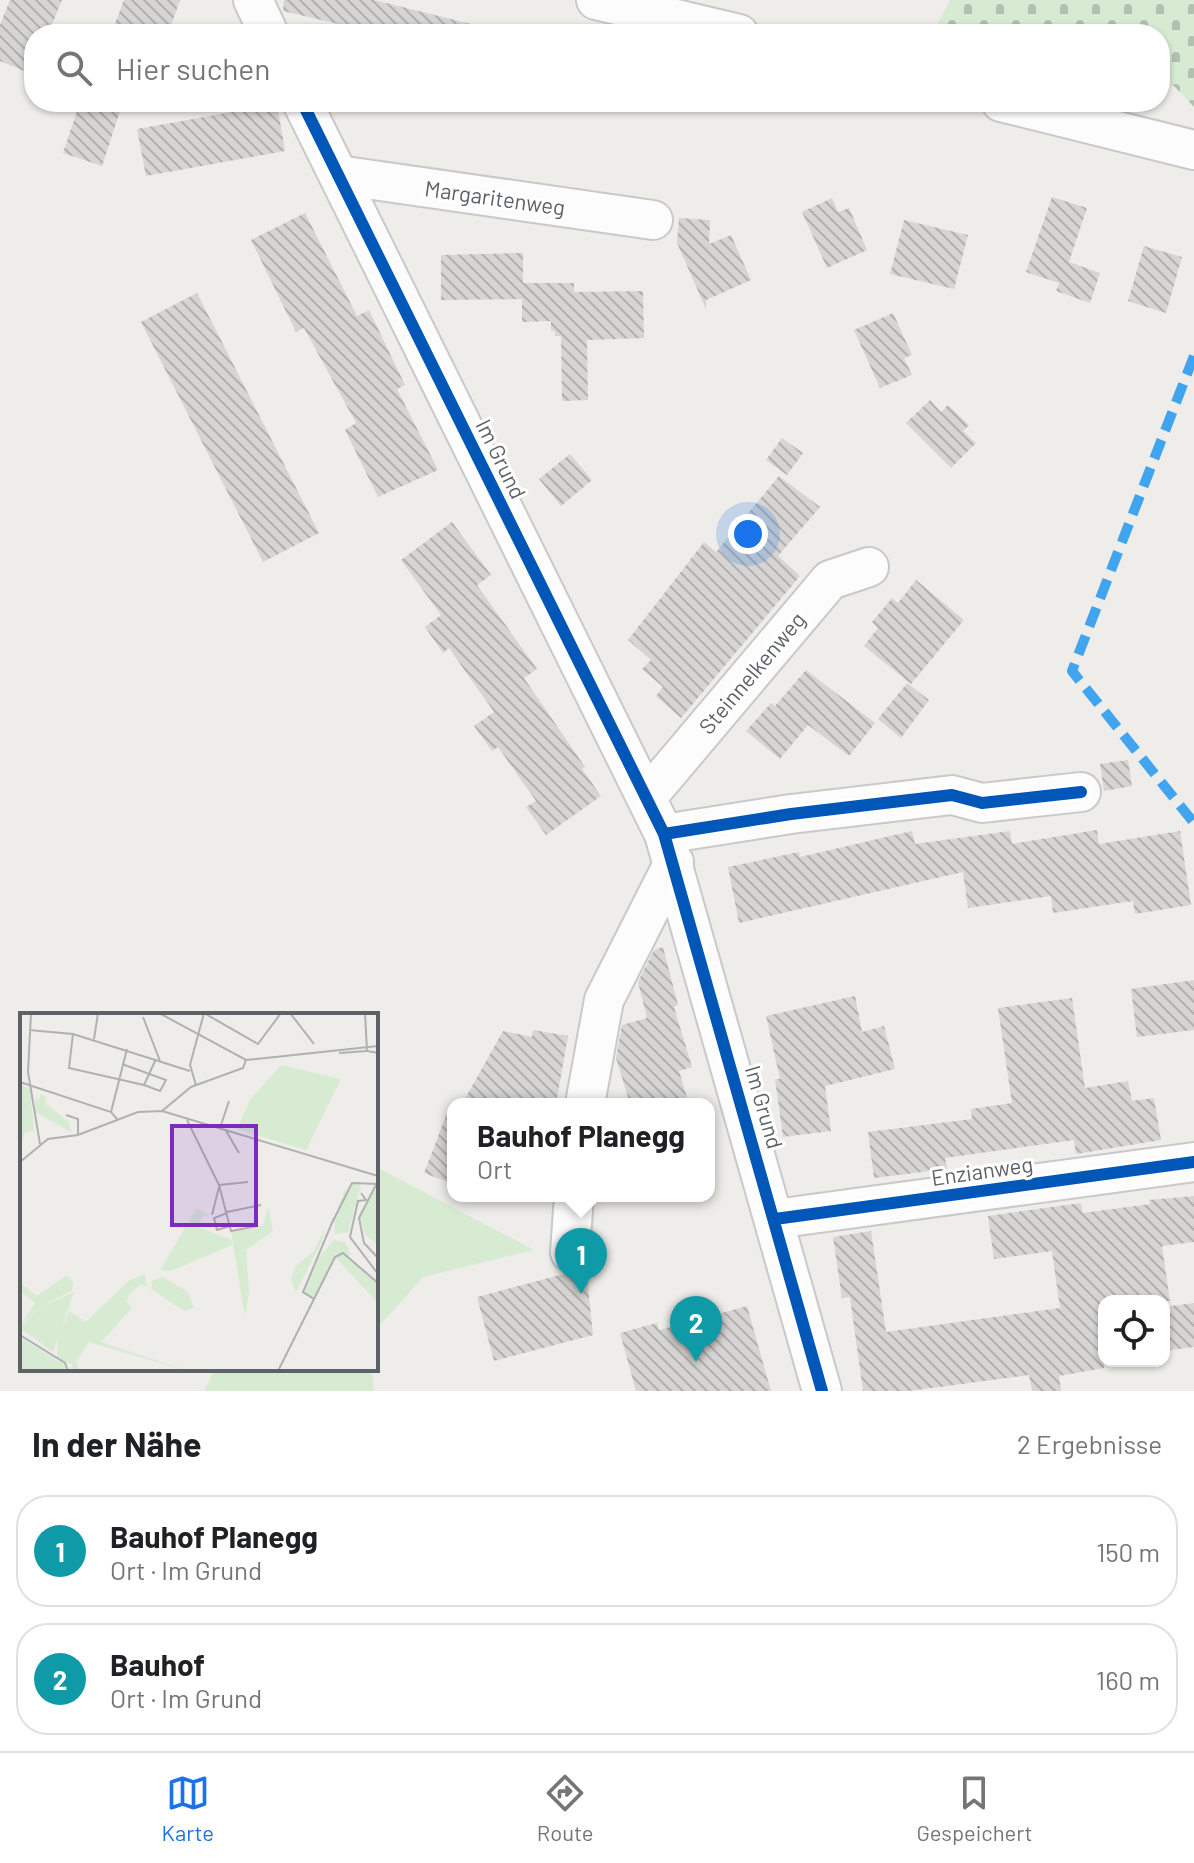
<!DOCTYPE html>
<html lang="de">
<meta charset="utf-8">
<style>
:root{--surface:#fff;--page:#f6f6f6;--text:#202124;--muted:#757577;--line:#e0e0e0;--accent:#1a73e8}
body{margin:0;font-family:Barlow,sans-serif;background:var(--page);color:var(--text)}
.controls{position:absolute;right:24px;bottom:24px;display:grid;overflow:hidden;border-radius:16px;box-shadow:0 2px 6px #0004}
.controls button{width:72px;height:72px;display:grid;place-items:center;padding:0;border:0;border-bottom:2px solid var(--line);background:var(--surface);color:var(--text);font:40px sans-serif}
.you{position:absolute;left:748px;top:534px;width:28px;height:28px;margin:-20px;border:6px solid #fff;border-radius:50%;background:#1a73e8;box-shadow:0 0 0 12px #1a73e833}
.badge{display:grid;place-items:center;width:52px;height:52px;border-radius:50%;background:var(--accent);color:#fff;font-size:26px;font-weight:700}
.pin{position:absolute;translate:-50% -66px;filter:drop-shadow(0 2px 4px #0008)}
.pin::after{content:'';position:absolute;top:42px;width:28px;height:24px;background:inherit;clip-path:polygon(0 0,100% 0,50% 100%)}
.popup{position:absolute;left:447px;top:1098px;width:268px;height:104px;box-sizing:border-box;display:grid;place-content:center;border-radius:16px;background:var(--surface);filter:drop-shadow(0 2px 6px #0005);font-size:26px;white-space:nowrap;color:var(--muted)}
.popup b{font-size:30px;color:var(--text)}
.popup::after{content:'';position:absolute;left:50%;top:100%;margin-left:-16px;border:16px solid transparent;border-top-color:var(--surface)}
.list{margin:0;padding:0;list-style:none}
h2{display:flex;justify-content:space-between;align-items:center;height:104px;margin:0;padding:0 32px;font-size:34px}
h2 small{font-size:26px;font-weight:400;color:var(--muted)}
.list li{display:grid;grid-template-columns:52px 1fr auto;gap:24px;align-items:center;box-sizing:border-box;height:112px;margin:0 16px 16px;padding:0 16px;border:2px solid var(--line);border-radius:32px}
.list b{display:block;font-size:30px;white-space:nowrap}
.list p{margin:0;font-size:26px;white-space:nowrap;color:var(--muted)}
.list em{font-size:26px;font-style:normal;color:var(--muted)}
.icon{flex:none;width:44px;height:44px;fill:none;stroke:currentColor;stroke-width:2;stroke-linecap:round;stroke-linejoin:round}
.map{position:relative;flex:none;width:1194px;height:1391px;overflow:hidden}
.search{position:absolute;background:var(--surface);box-shadow:0 2px 6px #0004;left:24px;right:24px;top:24px;height:88px;display:flex;align-items:center;gap:20px;box-sizing:border-box;padding:0 28px;border-radius:32px;color:var(--muted);font-size:30px}
.sheet{height:360px;background:var(--surface)}
nav{display:flex;justify-content:space-around;align-items:center;box-sizing:border-box;height:112px;border-top:2px solid var(--line);background:var(--surface);font-size:22px;color:var(--muted)}
nav a{display:grid;justify-items:center;gap:4px}
nav .on{color:var(--accent)}
.map>svg:first-child{display:block}
</style>
<div class="map">
<svg width="1194" height="1391" viewBox="0 0 1194 1391">
<defs>
<pattern id="cemetery-stones" width="16" height="16" patternUnits="userSpaceOnUse" patternTransform="scale(2)"><rect width="16" height="16" fill="#d7ebd3"/><path d="M2 7V4a2 2 0 0 1 4 0v3zM10 15v-3a2 2 0 0 1 4 0v3z" fill="#b2c2af"/></pattern>
<pattern id="building-back-hatch" width="6" height="6" patternUnits="userSpaceOnUse" patternTransform="scale(2)"><rect width="6" height="6" fill="#d6d5d3"/><path d="M-1 5l2 2M0 0l6 6M5-1l2 2" fill="none" stroke="#b1b0af"/></pattern>
</defs>
<rect width="100%" height="100%" fill="#eeede9"/>
<!-- grass -->
<path fill="#d7ebd3" d="M376,1167L534,1250L423,1277L376,1330Z
M215,1369H372L374,1391H204Z"/>
<!-- cemetery -->
<path fill="url(#cemetery-stones)" d="M950,0H1194V107L1174,86L1160,81V34H932Z"/>
<!-- building -->
<path fill="url(#building-back-hatch)" d="M10,0H62L48,34H34V75L0,61V25Z
M124,0H180L168,34H111Z
M284,0H374L471,24L470,34H381L283,11Z
M80,102H123L102,166L63,153Z
M277,104L285,151L146,176L137,129Z
M1052,197L1087,208L1069,262L1100,273L1090,303L1056,291L1059,283L1026,272Z
M832,198L838,212L849,208L867,250L827,268L802,212Z
M305,213L357,316L369,310L405,385L397,389L438,470L378,497L345,430L356,423L304,328L296,332L251,240Z
M679,218L710,220L709,244L731,235L751,280L706,300V309L677,243Z
M904,220L968,235L954,289L890,274Z
M1144,246L1182,257L1166,313L1128,301Z
M523,253V283H574V292L643,291L644,338L587,340L588,400L562,401L561,336H555V331H551V321L522,322V299L441,300V255Z
M197,293L319,533L263,562L141,322Z
M893,313L912,355L904,358L912,375L880,388L854,330Z
M930,400L941,412L948,405L969,425L963,431L976,443L951,468L906,423Z
M782,438L803,453L787,475L766,460Z
M570,454L592,480L561,506L539,479Z
M779,476L820,507L778,556L800,576L681,718L656,696L663,687L642,669L651,660L628,640L704,542L716,552Z
M452,522L491,575L477,585L537,669L524,678L585,767L582,769L601,796L546,835L526,807L536,801L498,747L492,751L474,726L494,712L449,648L443,653L425,627L441,615L401,560Z
M916,580L964,620L911,684L864,646L878,628L872,622L892,598L898,603Z
M806,670L875,723L849,756L808,725L780,759L746,731L771,703L775,706Z
M907,683L929,700L901,738L878,719Z
M1128,760L1132,786L1104,791L1100,764Z
M1097,830L1099,844L1180,831L1191,905L1135,914L1133,901L1053,913L1051,896L968,908L963,872L739,923L728,867L799,852L800,857L912,831L915,844L1010,831L1012,844Z
M663,947L678,1005L674,1007L692,1067L679,1071L689,1104H630L616,1058L622,1025L647,1018L638,982L654,950Z
M1194,980V1030L1137,1037L1131,989Z
M855,996L862,1032L884,1026L895,1069L825,1086L831,1131L783,1137L775,1079H780L766,1016Z
M1072,998L1085,1088L1128,1081L1132,1101L1154,1098L1161,1140L1076,1154L1074,1140L945,1158L947,1169L874,1178L868,1132L972,1119L971,1109L1012,1103L998,1008Z
M533,1030L568,1036L556,1104H462L503,1031L532,1037Z
M451,1103H453V1184L424,1173Z
M1194,1196V1242L1162,1246L1170,1301H1104V1368L1059,1376L1061,1391H1032L1029,1375L909,1391H863L850,1297L842,1298L833,1237L871,1231L886,1332L1060,1308L1052,1251L994,1259L988,1216L1081,1203L1083,1213L1150,1204L1149,1200Z
M586,1268L593,1335L494,1361L477,1297Z
M1194,1303V1347L1164,1351V1307Z
M747,1306L771,1391H636L620,1333L657,1323L659,1330Z"/>
<g fill="none" stroke-linecap="round" stroke-linejoin="round">
<defs>
<path id="street" d="M253,0L269,34
M596,0L739,34
M302,102L664,834L822,1391
M1001,102L1194,150
M338,175L653,220
M647,797L830,580L869,567
M664,834L791,814L952,795L982,803L1081,792
M585,1104L604,1000L674,862
M775,1219L1194,1162
M570,1252L574,1196"/>
</defs>
<!-- street casing -->
<use href="#street" stroke="#c9c9ca" stroke-width="42"/>
<!-- street -->
<use href="#street" stroke="#fcfcfc" stroke-width="38"/>
<!-- quiet -->
<path stroke="#40a5ee" stroke-width="10" stroke-dasharray="20 10" stroke-linecap="butt" d="M1194,356L1072,671L1194,823"/>
<defs>
<path id="cycleway" d="M302,102L664,834L822,1391
M664,834L791,814L952,795L982,803L1081,792
M775,1219L1194,1162"/>
</defs>
<!-- cycleway casing -->
<use href="#cycleway" stroke="#fff" stroke-width="17"/>
<!-- cycleway -->
<use href="#cycleway" stroke="#0057b8" stroke-width="12"/>
</g>
<g text-anchor="middle" stroke-width="6" stroke-linejoin="round" paint-order="stroke">
<!-- street labels -->
<g font-size="22" fill="#5d6267" stroke="#fff">
<text transform="translate(495 198) rotate(8)" y="8">Margaritenweg</text>
<text transform="translate(501 459) rotate(64)" y="8">Im Grund</text>
<text transform="translate(752 673) rotate(-50)" y="8">Steinnelkenweg</text>
<text transform="translate(764 1107) rotate(74)" y="8">Im Grund</text>
<text transform="translate(982 1171) rotate(-8)" y="8">Enzianweg</text>
</g>
</g>
<!-- overview -->
<g transform="translate(20 1013)">
<rect width="358" height="358" fill="#eeede9"/>
<path d="M358,172L357,209L358,231L346,223L339,205ZM177,195L189,202L182,204L178,214L212,227V232L151,258L140,257ZM323,240L358,270V290L315,244ZM125,261L127,274L121,271L110,281L106,288L112,295L81,329L168,358L69,329L56,349L60,358H51L52,351L37,346L38,323L46,327L110,267ZM47,262L54,271L51,278L19,295L0,313L15,290L0,278V270L17,283ZM0,324L42,350L48,358H0Z" fill="#d7ebd3"/>
<path d="M0,71L10,76L14,118L4,120L0,139ZM16,80L18,89L21,81L27,84L25,90L49,109L51,119L15,99ZM338,168L341,174L328,219L315,221L314,205L325,177ZM248,194L253,218L226,237L229,279L225,304L211,218L243,212ZM306,213L301,230L276,279L271,267L275,254L294,238ZM314,227L325,229L331,242L315,244L294,286L283,279L298,245ZM143,264L168,279L174,295L164,298L131,276L133,267Z" fill="#d7ebd3"/>
<path d="M261,52L321,66L286,137L217,116L230,87Z" fill="#d7ebd3"/>
<path d="M54,279L33,339L0,315L19,295ZM49,298L66,309L46,328L38,323Z" fill="#d7ebd3"/>
<path fill="none" stroke="#b0b1b1" stroke-width="2" d="M11,0L8,59L20,131M139,0L226,47L358,33M184,0L238,31L261,0M270,0L294,31M345,0L347,38L358,40M123,4L140,48M9,17L53,21L170,58M53,21L49,55L124,72L136,46M74,26L78,0M319,40L347,38M102,51L146,67L140,78L124,72M0,69L91,99L97,106M176,72L170,52L184,0M142,98L358,163M91,99L107,36M46,102L58,106V122M167,107L199,172L211,218L237,213M200,115L209,88M205,116L219,140M0,149L28,126L58,122L118,99L142,98L171,74L223,55L226,47M358,168L339,205L344,230L358,245M199,172L228,169M341,180L346,187L338,188L330,224L358,261M207,199L241,192M207,200L194,205L197,217L210,213M192,202L199,174M314,205L283,279L294,286L315,244L323,240L358,270M313,208L332,170L358,171M0,322L45,350L48,358M258,358L294,286"/>
<path fill="#7b2cbf" fill-opacity="0.15" stroke="#7b2cbf" stroke-width="4" d="M152,113H236V212H152Z"/>
<rect width="358" height="358" fill="none" stroke="#5d6267" stroke-width="4"/>
</g>
</svg>
<div class="controls">
<button><svg class="icon" aria-label="locate" viewBox="0 0 24 24"><circle cx="12" cy="12" r="6"/><path d="M12 2v4M12 18v4M2 12h4M18 12h4"/></svg></button>
</div>
<div class="you"></div>
<div class="pin badge" style="left:581px;top:1294px;background:#0f9aa8">1</div>
<div class="popup"><b>Bauhof Planegg</b>Ort</div>
<div class="pin badge" style="left:696px;top:1362px;background:#0f9aa8">2</div>
<div class="search"><svg class="icon" aria-label="search" viewBox="0 0 24 24"><circle cx="10" cy="10" r="6"/><path d="M15 15l6 6"/></svg>Hier suchen</div>
</div>
<section class="sheet">
<h2>In der Nähe<small>2 Ergebnisse</small></h2>
<ul class="list">
<li><span class="badge" style="background:#0f9aa8">1</span><div><b>Bauhof Planegg</b><p>Ort · Im Grund</p></div><em>150 m</em></li>
<li><span class="badge" style="background:#0f9aa8">2</span><div><b>Bauhof</b><p>Ort · Im Grund</p></div><em>160 m</em></li>
</ul>
</section>
<nav>
<a class="on"><svg class="icon" aria-label="map" viewBox="0 0 24 24"><path d="M3 6l6-2 6 2 6-2v14l-6 2-6-2-6 2zM9 4v14M15 6v14"/></svg>Karte</a>
<a><svg class="icon" aria-label="directions" viewBox="0 0 24 24"><path d="M12 3l9 9-9 9-9-9zM9 14v-3h6M13 9l2 2-2 2"/></svg>Route</a>
<a><svg class="icon" aria-label="saved" viewBox="0 0 24 24"><path d="M7 4h10v16l-5-4-5 4z"/></svg>Gespeichert</a>
</nav>
